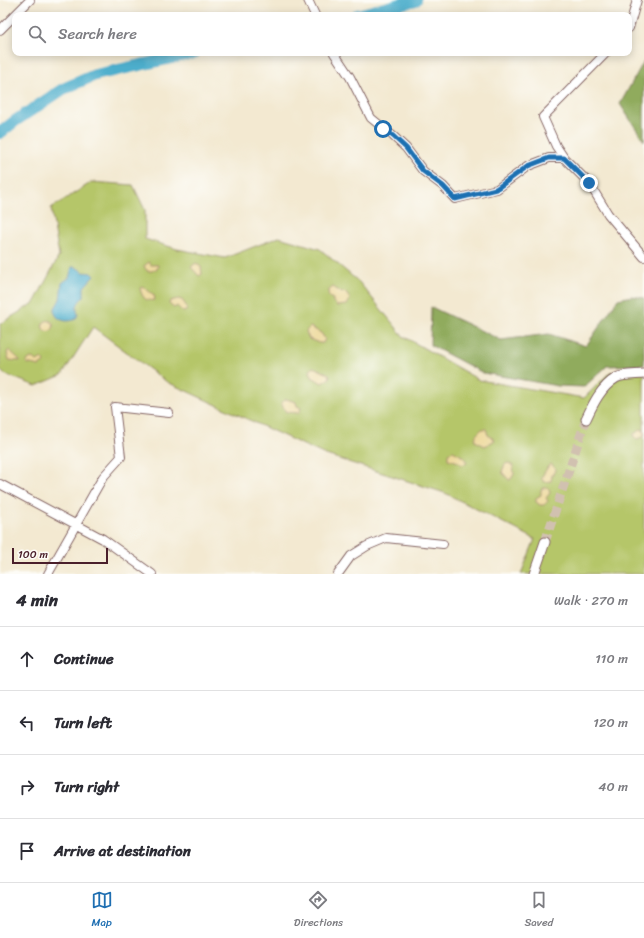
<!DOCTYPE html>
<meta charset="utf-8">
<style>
:root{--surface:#fff;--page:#f7f7f7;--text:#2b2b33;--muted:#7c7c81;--line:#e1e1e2;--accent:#1f6fb2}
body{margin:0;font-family:Sriracha,sans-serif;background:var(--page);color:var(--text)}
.scale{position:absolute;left:12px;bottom:10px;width:96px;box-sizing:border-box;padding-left:4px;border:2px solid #4a1f2b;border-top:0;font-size:11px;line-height:14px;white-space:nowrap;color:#4a1f2b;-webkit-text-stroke:3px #fdfcf7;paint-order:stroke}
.stop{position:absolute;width:12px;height:12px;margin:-9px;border:3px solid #1f6fb2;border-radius:50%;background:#fff}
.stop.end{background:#1f6fb2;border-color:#fff;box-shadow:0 1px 4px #0008}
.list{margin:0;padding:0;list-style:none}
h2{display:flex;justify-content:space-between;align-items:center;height:52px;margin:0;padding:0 16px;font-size:17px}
h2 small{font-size:13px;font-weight:400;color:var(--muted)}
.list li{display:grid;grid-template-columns:26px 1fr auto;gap:12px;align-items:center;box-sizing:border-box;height:64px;padding:0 16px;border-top:1px solid var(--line)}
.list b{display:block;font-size:15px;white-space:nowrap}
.list em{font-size:13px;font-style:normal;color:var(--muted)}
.icon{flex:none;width:22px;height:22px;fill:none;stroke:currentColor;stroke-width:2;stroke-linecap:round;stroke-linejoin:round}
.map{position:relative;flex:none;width:644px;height:574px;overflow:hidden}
.search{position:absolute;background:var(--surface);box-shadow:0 2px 10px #0003;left:12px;right:12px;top:12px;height:44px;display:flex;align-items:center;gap:10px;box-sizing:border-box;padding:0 14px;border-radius:8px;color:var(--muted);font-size:15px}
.sheet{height:308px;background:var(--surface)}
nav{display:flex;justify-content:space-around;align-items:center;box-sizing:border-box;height:56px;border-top:1px solid var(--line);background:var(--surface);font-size:11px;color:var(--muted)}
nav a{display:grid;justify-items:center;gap:2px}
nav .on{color:var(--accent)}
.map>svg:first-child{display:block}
</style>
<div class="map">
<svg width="644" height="574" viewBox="0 0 644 574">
<rect width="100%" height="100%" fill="#fdfcf7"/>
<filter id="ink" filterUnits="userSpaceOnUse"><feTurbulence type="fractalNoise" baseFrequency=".025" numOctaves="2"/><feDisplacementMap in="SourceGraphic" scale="8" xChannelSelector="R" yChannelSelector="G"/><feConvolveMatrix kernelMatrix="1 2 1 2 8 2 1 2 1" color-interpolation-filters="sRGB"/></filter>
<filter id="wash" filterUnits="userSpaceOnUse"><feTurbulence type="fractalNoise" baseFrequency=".012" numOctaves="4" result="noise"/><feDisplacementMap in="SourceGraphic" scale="16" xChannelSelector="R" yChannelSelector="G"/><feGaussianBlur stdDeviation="0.9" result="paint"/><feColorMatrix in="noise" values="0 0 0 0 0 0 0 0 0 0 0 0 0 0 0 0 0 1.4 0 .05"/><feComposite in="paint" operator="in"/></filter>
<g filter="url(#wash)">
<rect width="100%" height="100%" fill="#f3e9d1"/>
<!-- green -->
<path fill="#b5c669" stroke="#80724a" d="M92,182L133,185L145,210V239L177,249L225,258L279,237L320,249L359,282L403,336L479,380L584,398L610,372H644V574H521L535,539L445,493L323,454L167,382L93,327L62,375L36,386L4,374L0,370V324L34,303L59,256L51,208Z"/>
<!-- forest -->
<path fill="#90ab5d" stroke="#6d6544" d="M644,61V141L620,104Z
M632,296L644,298V365L607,366L584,387L558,386L483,373L430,345L431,307L501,340L549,334L586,346L618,299Z"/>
<!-- sand -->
<path fill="#eeda9e" stroke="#9c7c64" d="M149,262L151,265H158V268L152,271H147L144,266Z
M196,263L201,267L202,274L199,276L191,267Z
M142,286L154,295L155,300C145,302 142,297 140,288Z
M333,287L342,293L345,292L350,299L347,305L337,306L333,302V299L329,297L328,291Z
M178,299L182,300L187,307L186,311L183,312L177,306L174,308L169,304L170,301Z
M42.5 326a5.5 5.5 0 1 1 11 0a5.5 5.5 0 1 1-11 0Z
M310,327L321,333L325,339L323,343H319L309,339L306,331Z
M9,350L19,359L20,361L9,360L7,353Z
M32,358L37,361L42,358L45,362L39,366L26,363L29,359Z
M313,367L329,374L330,378L322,383L312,377L310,371Z
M286,399L296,402L297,406L301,408L299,413L286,412L281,403Z
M482,429H486L488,435L495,440L485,446L475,441L476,435Z
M641,429L644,431V436L638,439L635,438L633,435Z
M453,451L464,457L467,463L462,465L459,462L448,459V453Z
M509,463L513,466L514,474L511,479L509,480L502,472L505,464Z
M551,464L556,469L552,475L551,481L544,482L541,478L549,465Z
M543,488H548L550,493L546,498L548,501L544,505H540L536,502V498L541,495V490Z"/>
<!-- water -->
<path fill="#4daecc" stroke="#4c667c" d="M72,267H76L83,272L91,273L94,276L84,287V297C78,301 75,307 78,314L76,319C67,323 56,321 54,310L60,299L62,283L69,278Z"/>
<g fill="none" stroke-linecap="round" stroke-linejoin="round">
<!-- river -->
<path stroke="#4daecc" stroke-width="12" d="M357,15L416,0
M0,133L15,121L63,89L95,75L194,53"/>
</g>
</g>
<g filter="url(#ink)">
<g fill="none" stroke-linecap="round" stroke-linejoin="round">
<!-- tertiary-tunnel -->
<path stroke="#d1c1b0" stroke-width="9" stroke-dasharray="9 4.5" stroke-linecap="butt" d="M545,542L586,419"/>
<defs>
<path id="minor" d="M308,0L315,15
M629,28L637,0
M0,30L30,0
M334,53L350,77L371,118L393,136L406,148L423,171L443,186L455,199L497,189L528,166L549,158H564
M606,53L543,117L556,146L564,158L589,183L608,214L644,257
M0,484L103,539L152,574
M48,574L103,477L121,457L115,407L169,413
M338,574L351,556L367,546L386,538L443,544"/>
<path id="tertiary" d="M586,419C593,404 601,387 616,378C623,374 636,375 644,374
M534,574L545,542"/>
</defs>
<!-- minor casing -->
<use href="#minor" stroke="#856665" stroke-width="10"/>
<!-- tertiary casing -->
<use href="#tertiary" stroke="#856665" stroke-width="11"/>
<!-- minor -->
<use href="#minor" stroke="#fff" stroke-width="8"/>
<!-- tertiary -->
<use href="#tertiary" stroke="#fff" stroke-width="9"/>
</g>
</g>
<g fill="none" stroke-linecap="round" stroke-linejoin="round" filter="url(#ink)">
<!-- route -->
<path stroke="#1f6fb2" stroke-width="5" d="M383,129L393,136L406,148L423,171L443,186L455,199L496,189L528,166L549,158H564L589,183"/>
</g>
</svg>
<div class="scale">100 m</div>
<div class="stop" style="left:383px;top:129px"></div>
<div class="stop end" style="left:589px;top:183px"></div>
<div class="search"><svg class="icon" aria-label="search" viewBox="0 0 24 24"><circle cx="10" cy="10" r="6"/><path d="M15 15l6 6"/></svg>Search here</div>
</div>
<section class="sheet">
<h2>4 min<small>Walk · 270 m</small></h2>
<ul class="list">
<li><svg class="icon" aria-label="ahead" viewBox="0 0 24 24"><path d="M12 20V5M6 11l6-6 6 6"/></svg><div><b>Continue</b></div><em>110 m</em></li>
<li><svg class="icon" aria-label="left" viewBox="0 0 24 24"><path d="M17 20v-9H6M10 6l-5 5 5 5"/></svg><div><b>Turn left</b></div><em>120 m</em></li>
<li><svg class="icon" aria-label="right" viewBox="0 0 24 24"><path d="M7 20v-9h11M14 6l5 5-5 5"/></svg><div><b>Turn right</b></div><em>40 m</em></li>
<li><svg class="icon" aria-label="arrive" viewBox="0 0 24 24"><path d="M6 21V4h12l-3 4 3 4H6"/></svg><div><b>Arrive at destination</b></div></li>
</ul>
</section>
<nav>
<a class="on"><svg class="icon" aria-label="map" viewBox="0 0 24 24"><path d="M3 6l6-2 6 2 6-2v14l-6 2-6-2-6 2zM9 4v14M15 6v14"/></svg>Map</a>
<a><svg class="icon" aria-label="directions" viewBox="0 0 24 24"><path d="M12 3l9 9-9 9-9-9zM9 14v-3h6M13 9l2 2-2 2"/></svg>Directions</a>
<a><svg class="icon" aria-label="saved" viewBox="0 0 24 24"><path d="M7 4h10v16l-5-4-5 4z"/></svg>Saved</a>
</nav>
